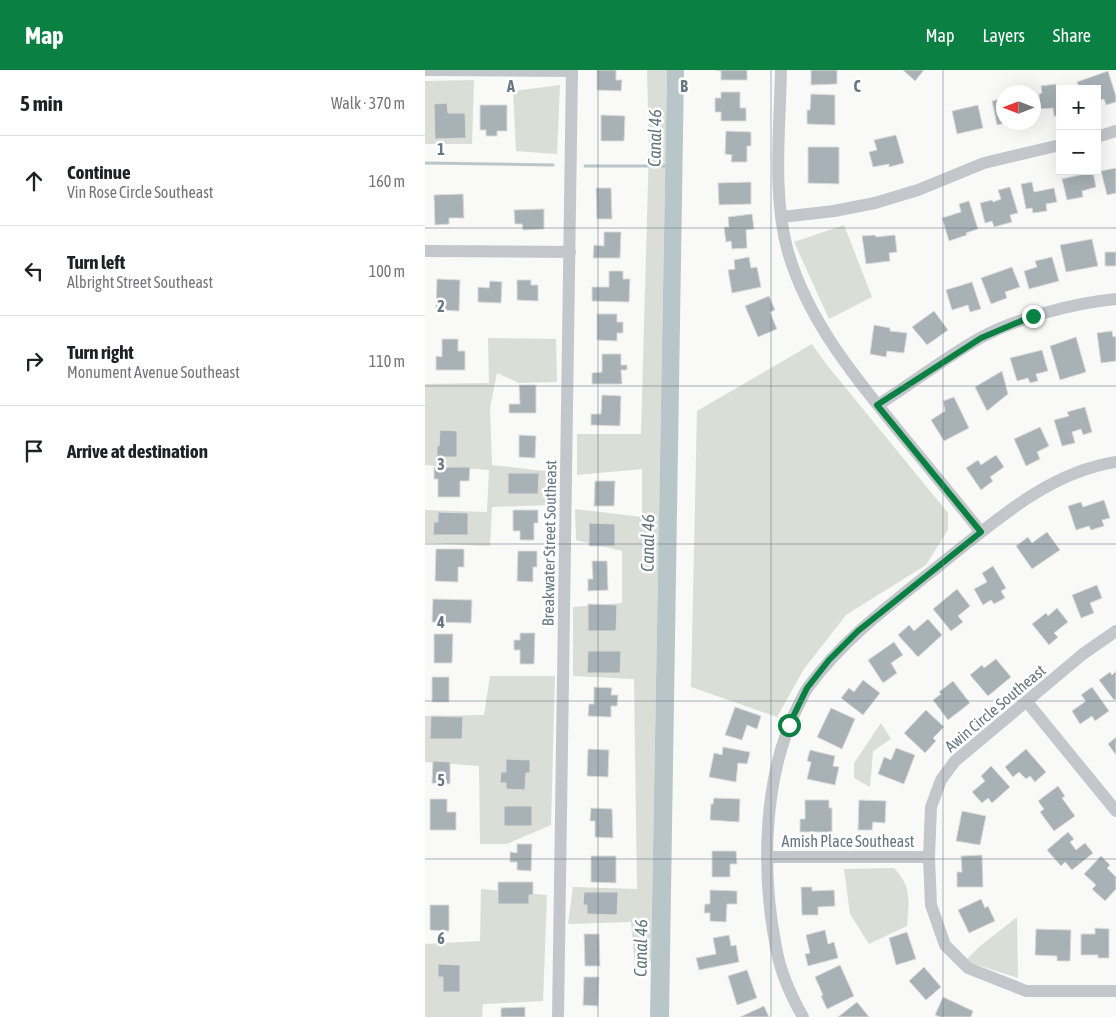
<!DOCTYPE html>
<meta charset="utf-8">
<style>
:root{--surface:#fff;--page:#f2f2f2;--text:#202124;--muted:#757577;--line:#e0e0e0;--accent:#0b8043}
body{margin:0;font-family:"Asap Condensed",sans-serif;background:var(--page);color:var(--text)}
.controls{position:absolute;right:15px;top:15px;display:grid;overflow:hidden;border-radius:0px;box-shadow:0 5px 20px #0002}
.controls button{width:45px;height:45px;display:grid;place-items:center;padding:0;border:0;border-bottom:1px solid var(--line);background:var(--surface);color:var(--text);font:25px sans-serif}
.compass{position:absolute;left:571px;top:15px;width:45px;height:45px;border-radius:50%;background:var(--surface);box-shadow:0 5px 20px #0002;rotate:270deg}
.stop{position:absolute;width:15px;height:15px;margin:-11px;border:4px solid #0b8043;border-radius:50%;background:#fff}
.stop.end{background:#0b8043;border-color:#fff;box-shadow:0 1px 5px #0008}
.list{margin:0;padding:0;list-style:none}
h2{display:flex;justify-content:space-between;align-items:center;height:65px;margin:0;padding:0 20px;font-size:21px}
h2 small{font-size:16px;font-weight:400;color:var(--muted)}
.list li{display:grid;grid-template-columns:32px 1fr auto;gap:15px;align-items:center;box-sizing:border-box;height:90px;padding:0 20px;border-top:1px solid var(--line)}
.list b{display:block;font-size:19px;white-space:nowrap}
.list p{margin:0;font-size:16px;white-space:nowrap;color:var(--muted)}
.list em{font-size:16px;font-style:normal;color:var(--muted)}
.icon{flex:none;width:28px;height:28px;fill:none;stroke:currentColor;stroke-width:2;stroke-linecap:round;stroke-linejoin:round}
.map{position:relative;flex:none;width:691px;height:947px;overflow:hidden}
header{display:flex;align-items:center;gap:30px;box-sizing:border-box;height:70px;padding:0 25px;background:var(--accent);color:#fff}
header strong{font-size:24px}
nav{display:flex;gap:28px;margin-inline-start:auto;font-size:18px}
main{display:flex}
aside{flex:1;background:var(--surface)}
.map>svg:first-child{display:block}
</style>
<header>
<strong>Map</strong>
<nav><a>Map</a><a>Layers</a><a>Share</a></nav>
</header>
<main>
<aside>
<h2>5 min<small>Walk · 370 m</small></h2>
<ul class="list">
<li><svg class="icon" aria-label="ahead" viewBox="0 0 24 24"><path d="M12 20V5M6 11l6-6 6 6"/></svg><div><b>Continue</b><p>Vin Rose Circle Southeast</p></div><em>160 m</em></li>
<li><svg class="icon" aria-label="left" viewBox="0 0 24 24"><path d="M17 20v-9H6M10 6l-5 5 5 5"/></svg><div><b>Turn left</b><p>Albright Street Southeast</p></div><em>100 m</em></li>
<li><svg class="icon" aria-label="right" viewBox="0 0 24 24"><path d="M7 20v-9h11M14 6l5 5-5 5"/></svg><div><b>Turn right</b><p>Monument Avenue Southeast</p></div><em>110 m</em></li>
<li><svg class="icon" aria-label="arrive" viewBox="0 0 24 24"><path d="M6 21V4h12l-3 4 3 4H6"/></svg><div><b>Arrive at destination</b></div></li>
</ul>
</aside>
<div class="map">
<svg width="691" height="947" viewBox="0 0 691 947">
<rect width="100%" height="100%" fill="#f9f9f7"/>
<!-- green -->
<path fill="#daded6" d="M222,0H242L226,891L210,897L206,852L143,854L148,817L212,819L209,609L148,606V537L197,533V481L151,470L150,439L217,447V399L152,405V364H216L224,77Z
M49,10L47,74H0V11Z
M135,15L132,84L91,81L88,21Z
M419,155L447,227L404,249L369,172Z
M63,268L131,269L132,312L94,313L72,303L65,338L67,395L128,402L124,435L67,437L65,476L0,473V440L62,442L64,400L0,395V314L64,313Z
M387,274L402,295L523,443V460L501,495L421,545L379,599L352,647L266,617L272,341Z
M65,606H130L126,755L82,774H55L54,696L0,692V646L59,645Z
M456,653L466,669L448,681L445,717L429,708V693Z
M469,798C487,817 484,831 482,856L444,874L425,844L419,799Z
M56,819L122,825L118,931L58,934L57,947H0V874L55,871Z
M592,847L593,908L540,891L555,876Z"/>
<!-- water -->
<path fill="#b8c6c9" d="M242,0H259L244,947H225Z"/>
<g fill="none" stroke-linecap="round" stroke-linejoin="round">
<!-- stream -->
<path stroke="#b8c6c9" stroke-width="3" d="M0,93L128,95
M160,96H244"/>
</g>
<!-- building -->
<path fill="#a7b1b6" stroke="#dbdbd9" d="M172,0H191V10H197L196,21L172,20Z
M290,0H322V10H296V1Z
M386,0H412V14L386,15Z
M478,0H499L490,11Z
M683,1L691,26V32L681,35L679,29L672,31V19H655L652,12Z
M631,14L632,21L635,20V46H629L628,38L615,39L614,24L617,23L616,16Z
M296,22H315V38H321V51H296V42H290V28H296Z
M386,24L410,25V55L382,54V40H385Z
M578,28V52H584L572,55L567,31Z
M22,33L23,43H40L41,68L10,69L9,34Z
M55,35H82V61H72V66H61V60H55Z
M553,35L558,58L532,64L527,41Z
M176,45L200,46L199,71H176Z
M301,61L326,62V76H322V92H306L307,85L300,84Z
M471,65L479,93L464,97V94L448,97L444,82L452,80L449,70Z
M383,77H414V114L383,113Z
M691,98V123L682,125L676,101Z
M668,102L671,117L657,121L658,127L642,130L637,109Z
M326,112V134L294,135L293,113Z
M607,112L609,122L629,118L632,132L621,134L622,141L608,143L607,138L601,139L596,114Z
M585,117L593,143L585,145L587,152L569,157L567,151L560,153L555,133L567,130L568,132L576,129L573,120Z
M171,118H186L187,149H172Z
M38,124L39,148H24V154L10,155L9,125Z
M544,131L553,159L541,163L542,165L524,171L517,148L536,142L534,134Z
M119,139V159L98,160L97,154H90L89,140Z
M327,144L329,159L321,160L322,178L307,179L306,171L301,172L299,157H304L303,147Z
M179,162H196L195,188H168L169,175L179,176Z
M450,165L451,167L470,165L472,182L464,183L465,191L441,194L437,166Z
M667,169L673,196L641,202L635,175Z
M680,182H691V196H680Z
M324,187L326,198L332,197L336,217L307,223L303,200L310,199L309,190Z
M627,187L634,211L604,219L599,201L612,197L610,191Z
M587,197L595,217L580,222L582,228L566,234L556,208Z
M184,201H198V209H205L204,232L167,231V217H184Z
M12,209L35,210L34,241L11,240Z
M92,210H106V215H113V231L92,230Z
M65,211L77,212L76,233L53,232V217L64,218Z
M547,212L556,239L545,242L543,235L527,240L521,220Z
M344,226L350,240L345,242L352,259L333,267L320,236Z
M509,241L523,260L502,275L487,257Z
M172,244H192V252H198V263H192V271L172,270Z
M449,255L465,258V261L482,263L479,283L462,281L461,287L445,284Z
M687,261L688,267L691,266V291L676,293L672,263Z
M651,267L661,302L635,310L625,276Z
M17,269H33V281H40V300H11V286L17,287Z
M617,280L623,301L611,304L613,311L605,313L603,308L592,311L585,288Z
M177,284H196V295H202V300H196L197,314H167V303L177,302Z
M577,301L583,324L562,341L550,317Z
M94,315H111V343H84V334H95Z
M177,325L196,326L195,356L166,355V344H176Z
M529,327L544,358L519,371L506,350L520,341L518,331Z
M660,337L667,362L658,365L656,359L647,362L650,373L637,376L629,350L644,346L642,342Z
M615,357L624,376L612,382L615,389L601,396L589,369Z
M15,360L32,361V387H12V376H14Z
M94,365L111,366L110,388L94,387Z
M571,385L579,397L565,407L568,411L556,420L541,398L553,390L556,395Z
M9,397H45L44,411H35V427H13V409H9Z
M83,403H114L113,424H83Z
M170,411H190L189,436H169Z
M679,430L685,448L677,450L679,456L666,460L664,456L651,460L643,436L656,432L658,437Z
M88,440H113V453H109V470H95V461H88Z
M13,442L43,443V465H8L9,452H13Z
M164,453L190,454V476H164Z
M622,462L635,480L607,499L591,476L603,467L607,473Z
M11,479H39V497H33V512L10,511Z
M93,481H112V497H108V512L92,511Z
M167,491H182L183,520L163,521V509H168Z
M568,496L581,518L576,521L580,528L569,534L566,530L558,535L549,519L562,512L557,503Z
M672,515L677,528L665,533L669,543L656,548L647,525Z
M532,519L545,536L533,546L538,552L526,561L508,539Z
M8,529L47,530L46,553L7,552Z
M163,534L192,535L191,561H163Z
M632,538L643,552L629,563L633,567L624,575L607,554L621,543L623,546Z
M503,549L517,565L493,587L473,565L484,555L489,561Z
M95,563H110L109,594H95V580H89V570H95Z
M9,564H28L27,593H9Z
M469,572L478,585L466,593L472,603L458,613L443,590Z
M163,581H196L195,603H162Z
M571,589L586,607L563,626L545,605L557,595L559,598Z
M691,601V629L689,630L674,610L685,602L687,605Z
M7,607H24V632H7Z
M438,610L455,623L438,645L416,628L424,618L429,622Z
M528,611L545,633L523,650L508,630L516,624L514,622Z
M169,617L187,618L186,625H193L192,636H186V647L163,646L164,634H169Z
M667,617L684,641L670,651L667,646L655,654L647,641L661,631L656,625Z
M310,637L336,646L332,659L322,655L317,670L300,665Z
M406,638L430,649L417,679L392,667Z
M501,640L519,657L508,668L511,671L500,683L479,663Z
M6,646L38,647L37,669H5Z
M691,667V685L683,674Z
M298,677L325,682L322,694L313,693L311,712L284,707L289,683L297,685Z
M471,678L490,685L479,714L453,704L459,687L466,690Z
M163,679L184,680L183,707L162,706Z
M601,679L621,702L610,712L605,706L601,709L594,702L588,707L580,697Z
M385,680L410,686L408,696L414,697L410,715L382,709L386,692L382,691Z
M81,689L105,690V703H101L100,720L81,719V713H75L76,702H81Z
M8,691L25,692V714L7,713Z
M566,696L585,717L567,733L563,728L557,733L547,722L560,711L556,706Z
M633,716L640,726L637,728L650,746L629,761L615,742L619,739L613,731Z
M289,728L315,729L314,752L285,750L286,734H288Z
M5,729H22V742H31V760H5Z
M380,730H404V738H407V762H375V749H380Z
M434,730L461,731L460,753L448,752L447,760H433Z
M79,736H107V756H79Z
M166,738L187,739L188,768L170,767V751H165Z
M537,741L561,746L555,775L531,771Z
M643,762L649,769L645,772L651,780L660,773L668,783L647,800L640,792L636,796L622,780Z
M92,774H107L106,801L92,800V792H85V782L92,783Z
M287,781H311L312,794H305V807H287Z
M557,785L558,817H532V802H537L536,786Z
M166,786H191V813L166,812Z
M676,786L685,795L682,798L691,807V819L680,831L667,819L671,815L659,804Z
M73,812H108V825H104V834H73Z
M376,817H387V821L409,820L410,836L393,837V845H377Z
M285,820L312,821V834H302L301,852L285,851V843H279L280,834H285Z
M159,822H193L192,845L162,844V835H158Z
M556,829L560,838L563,836L570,851L544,863L533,840Z
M5,835H24V861L5,860Z
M670,858L684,859V888H673V885H656V864H670Z
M611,859L646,860L645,891H632V886L610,885Z
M400,860L403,874L409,872L413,888L383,896L380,884L385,883L381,865Z
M482,862L491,889L471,895L464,868Z
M159,864H174L175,896H160Z
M304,865L306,876L311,875L314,892L274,900L271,888L291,884L288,868Z
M13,894L35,895V922H18V907H13Z
M415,895L429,926L402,939L396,926L398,925L390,907Z
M499,897L516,917L501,930L484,911Z
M322,900L332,928L312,935L303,906Z
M159,907H174L173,936L158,935Z
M518,927L548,941L546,947H515L510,945Z
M432,932L444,947H413Z
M339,936L344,947H315Z
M100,937V947H76V938Z"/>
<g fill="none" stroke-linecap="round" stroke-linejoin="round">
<!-- minor -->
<path stroke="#c3c7cb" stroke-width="12" d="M0,0L147,1
M356,0C355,58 347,125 363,182C383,250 428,305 472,359C500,393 528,427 556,462
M672,67L691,61
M357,147L409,141L450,133L493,120L559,93L635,75
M0,181L145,182
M453,335C487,313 520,288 555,268C591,248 650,233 691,229
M691,561L658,584L530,691L516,710L506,737L504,787L506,835L520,875L543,898L601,921H691
M602,632L691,741
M343,787H504
M133,947L147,0
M378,947C366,926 355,901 351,877C336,801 338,706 373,636C377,629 379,622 384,616C422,564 476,527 526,486C575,447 626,402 691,392"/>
</g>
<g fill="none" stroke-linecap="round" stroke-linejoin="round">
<!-- route -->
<path stroke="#0b8043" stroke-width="6" d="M364,655L382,618L404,590L433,561L556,462L452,335L556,268L608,246"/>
</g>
<!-- grid -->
<path fill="none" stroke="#657782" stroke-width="1" stroke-opacity="0.55" d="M173,0V947M346,0V947M518,0V947M0,158H691M0,316H691M0,474H691M0,631H691M0,789H691"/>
<g text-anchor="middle" stroke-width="5" stroke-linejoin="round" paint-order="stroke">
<!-- street labels -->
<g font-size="16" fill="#657782" stroke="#fff">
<text transform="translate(124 473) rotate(-89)" y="6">Breakwater Street Southeast</text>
<text transform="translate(570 638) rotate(-40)" y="6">Awin Circle Southeast</text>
<text x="423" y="777">Amish Place Southeast</text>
</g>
<!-- water labels -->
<g font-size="18" font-style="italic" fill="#60767c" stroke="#fff">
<text transform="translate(230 68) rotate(-89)" y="6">Canal 46</text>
<text transform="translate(223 473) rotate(-89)" y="6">Canal 46</text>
<text transform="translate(216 878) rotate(-89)" y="6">Canal 46</text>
</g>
</g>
<g font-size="16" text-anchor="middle" font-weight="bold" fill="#657782" stroke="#fff" stroke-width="5" stroke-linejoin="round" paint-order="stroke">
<text x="86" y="22">A</text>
<text x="259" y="22">B</text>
<text x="432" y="22">C</text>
<text x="16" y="85">1</text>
<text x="16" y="242">2</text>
<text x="16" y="400">3</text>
<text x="16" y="558">4</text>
<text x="16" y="716">5</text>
<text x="16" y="874">6</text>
</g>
</svg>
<div class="controls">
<button>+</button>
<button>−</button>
</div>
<svg class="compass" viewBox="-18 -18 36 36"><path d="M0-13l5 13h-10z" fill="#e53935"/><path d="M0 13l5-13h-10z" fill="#757577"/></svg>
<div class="stop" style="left:364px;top:655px"></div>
<div class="stop end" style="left:608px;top:246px"></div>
</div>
</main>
